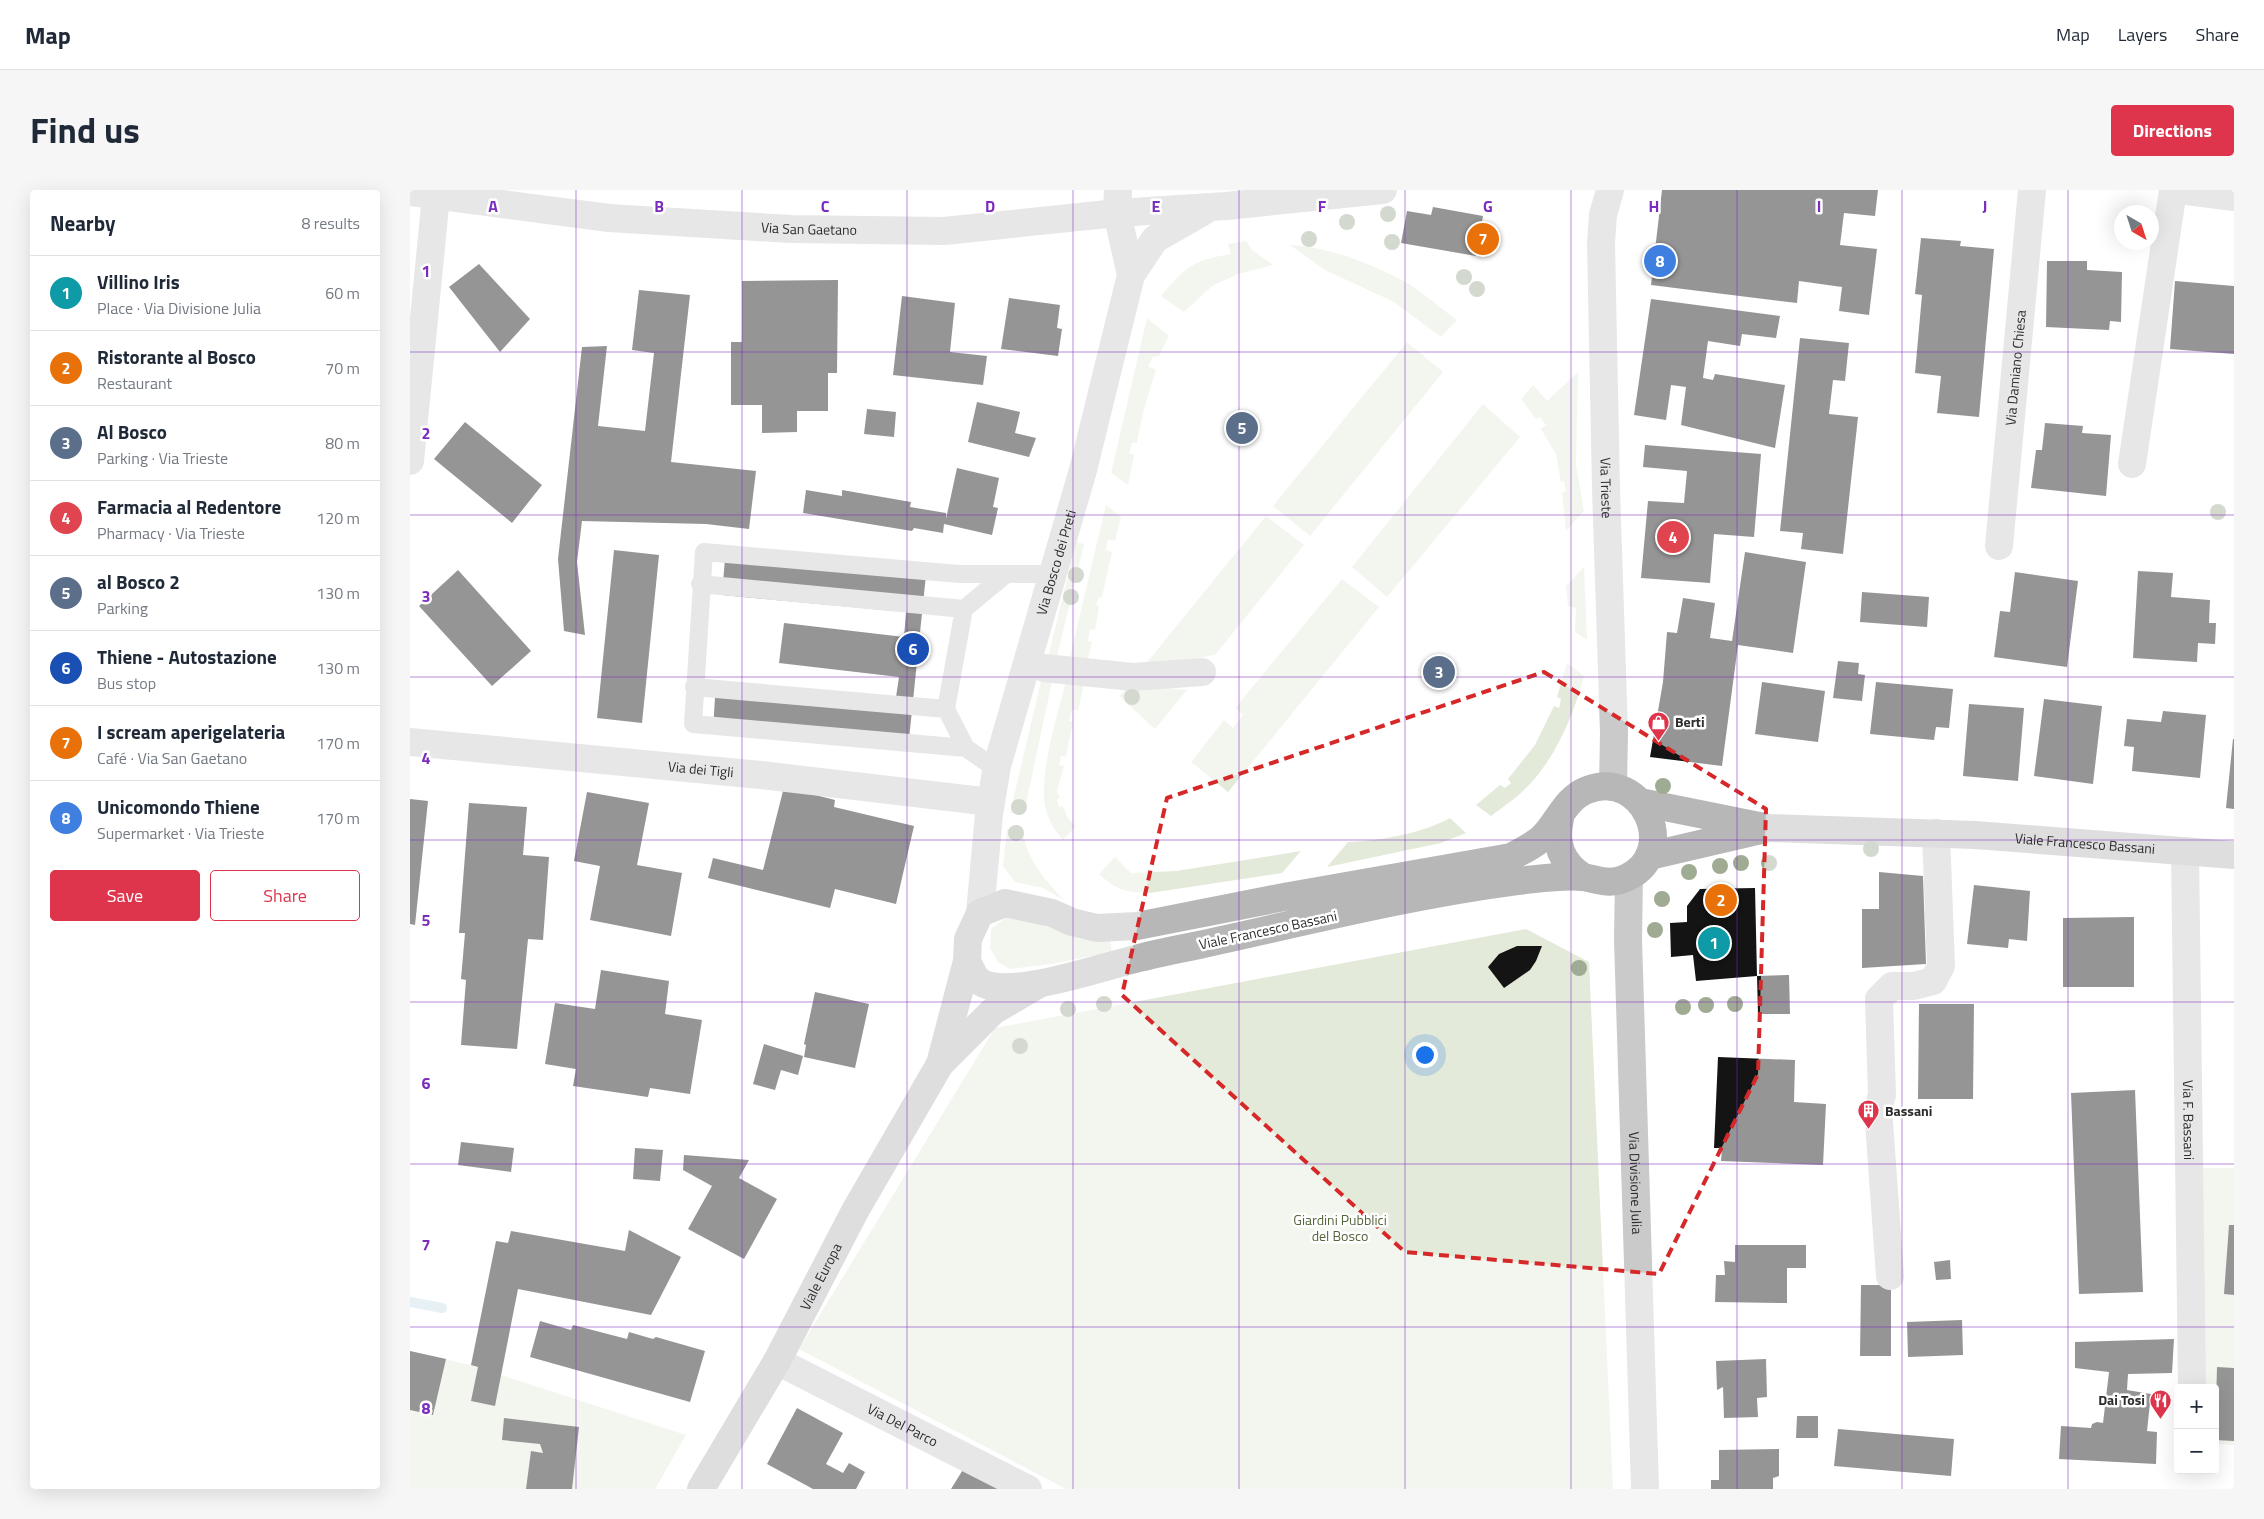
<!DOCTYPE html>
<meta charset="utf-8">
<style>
:root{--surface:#fff;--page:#f6f6f7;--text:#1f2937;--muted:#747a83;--line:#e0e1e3;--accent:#de354c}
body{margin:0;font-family:"Titillium Web",sans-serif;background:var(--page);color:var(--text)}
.controls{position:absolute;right:15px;bottom:15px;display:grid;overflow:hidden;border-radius:5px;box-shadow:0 5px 20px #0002}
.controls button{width:45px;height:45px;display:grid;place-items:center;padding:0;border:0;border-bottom:1px solid var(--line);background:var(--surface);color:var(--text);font:25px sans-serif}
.compass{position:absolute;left:1704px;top:15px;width:45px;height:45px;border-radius:50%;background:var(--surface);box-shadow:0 5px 20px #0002;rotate:141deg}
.you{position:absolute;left:1014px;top:864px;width:18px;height:18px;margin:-12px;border:4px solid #fff;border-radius:50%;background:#1a73e8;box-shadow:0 0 0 8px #1a73e833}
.badge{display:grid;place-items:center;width:32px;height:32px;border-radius:50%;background:var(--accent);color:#fff;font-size:16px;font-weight:700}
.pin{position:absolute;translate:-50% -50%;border:2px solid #fff;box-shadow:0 1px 5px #0006}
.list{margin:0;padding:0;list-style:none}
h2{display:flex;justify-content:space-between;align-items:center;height:65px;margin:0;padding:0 20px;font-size:21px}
h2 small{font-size:16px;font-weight:400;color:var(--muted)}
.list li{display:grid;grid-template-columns:32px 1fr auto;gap:15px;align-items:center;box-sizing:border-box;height:75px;padding:0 20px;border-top:1px solid var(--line)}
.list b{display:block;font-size:19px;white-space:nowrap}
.list p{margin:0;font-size:16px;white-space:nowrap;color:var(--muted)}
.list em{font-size:16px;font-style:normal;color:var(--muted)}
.actions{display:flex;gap:10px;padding:15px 20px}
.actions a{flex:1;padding:11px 0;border:1px solid var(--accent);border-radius:5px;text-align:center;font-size:18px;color:var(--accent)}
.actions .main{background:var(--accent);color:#fff}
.map{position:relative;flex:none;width:1824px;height:1299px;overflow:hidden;border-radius:5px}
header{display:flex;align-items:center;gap:30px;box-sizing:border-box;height:70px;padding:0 25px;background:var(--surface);border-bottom:1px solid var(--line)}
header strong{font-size:24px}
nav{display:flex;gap:28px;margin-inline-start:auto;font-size:18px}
.intro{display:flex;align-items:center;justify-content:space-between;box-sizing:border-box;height:120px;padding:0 30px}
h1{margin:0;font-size:35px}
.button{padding:12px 22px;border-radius:5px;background:var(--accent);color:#fff;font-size:18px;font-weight:700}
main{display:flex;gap:30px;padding:0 30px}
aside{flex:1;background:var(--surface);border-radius:5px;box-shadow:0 5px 20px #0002}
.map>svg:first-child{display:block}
</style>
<header>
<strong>Map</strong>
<nav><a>Map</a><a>Layers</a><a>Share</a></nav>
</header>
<div class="intro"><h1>Find us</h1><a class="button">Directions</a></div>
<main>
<aside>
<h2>Nearby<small>8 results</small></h2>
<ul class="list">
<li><span class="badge" style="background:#0f9aa8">1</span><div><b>Villino Iris</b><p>Place · Via Divisione Julia</p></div><em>60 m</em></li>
<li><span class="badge" style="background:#e8710a">2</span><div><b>Ristorante al Bosco</b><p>Restaurant</p></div><em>70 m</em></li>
<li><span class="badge" style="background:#5c6f8a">3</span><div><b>Al Bosco</b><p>Parking · Via Trieste</p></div><em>80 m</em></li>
<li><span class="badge" style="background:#e0444e">4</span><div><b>Farmacia al Redentore</b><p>Pharmacy · Via Trieste</p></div><em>120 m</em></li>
<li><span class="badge" style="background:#5c6f8a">5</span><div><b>al Bosco 2</b><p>Parking</p></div><em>130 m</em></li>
<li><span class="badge" style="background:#1a4fb4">6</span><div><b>Thiene - Autostazione</b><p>Bus stop</p></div><em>130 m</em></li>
<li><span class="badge" style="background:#e8710a">7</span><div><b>I scream aperigelateria</b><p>Café · Via San Gaetano</p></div><em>170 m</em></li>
<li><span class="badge" style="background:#3f7fe0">8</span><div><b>Unicomondo Thiene</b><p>Supermarket · Via Trieste</p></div><em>170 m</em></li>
</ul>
<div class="actions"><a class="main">Save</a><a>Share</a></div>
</aside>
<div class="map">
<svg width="1824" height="1299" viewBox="0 0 1824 1299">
<rect width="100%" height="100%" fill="#fff"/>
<!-- green -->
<path fill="#e4eada" d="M836,51L842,60L863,75L828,84L802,96L774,122L751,106C777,76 781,71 821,64L818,54Z
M880,55C919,57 963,74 997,93C1014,103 1030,118 1047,130L1031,147L984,112L915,80Z
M737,128L759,146L749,166L743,167L738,176L746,180L733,222L727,253H722L719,263L724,265L718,295L701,283Z
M997,152L1033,182L900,346L863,316Z
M1168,182L1166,275L1174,321L1156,341L1152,303L1156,301L1154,291L1151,292L1146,264L1131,239L1136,235L1130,227L1126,229L1111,209L1123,195L1137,211Z
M1073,214L1110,247L977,407L942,377Z
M696,315L711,327L705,351L698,349L696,360L702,362L692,407H689L686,415L689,416L685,440L680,439L678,451L682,452L677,474L658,475Z
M856,326L894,355L805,465L734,476Z
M666,352L674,354L645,475L637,472Z
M1174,377L1177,450L1165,442L1166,418L1158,416L1156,396Z
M932,389L969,417L818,602L781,572L814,530L823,538L833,525L825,518Z
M1157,473L1174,486C1163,527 1145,570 1114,600C1104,610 1091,618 1081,626L1066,615L1090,595L1095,598L1101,593L1098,589L1125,555L1144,516L1149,518L1151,509L1147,507Z
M632,487H643L614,623H600Z
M656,491L674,493L668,521L662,519L659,531L663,532L656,566H651L649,575L654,576L647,601L650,608L647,610L649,617L653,616L657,627L666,636L653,650C644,640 638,630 635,616C629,585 648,523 656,491Z
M720,495L777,500L745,539L709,506Z
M1040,628L1056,643L1031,653L917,677L938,652C969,651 1013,643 1040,628Z
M613,638C615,668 634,689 654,710L633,698L605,692L593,676L597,639Z
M891,661L872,683L740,703C715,702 708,701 689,684L705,667L721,683L766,681Z
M599,725H618L635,736L671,749H700L702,762L641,774L600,779L588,772L580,758L581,739Z
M1116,739L1179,772L1203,1299H656L389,1159L585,838Z
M1790,978H1824V1255L1805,1254V1198H1790Z
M0,1161L60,1175L276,1245L245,1299H0Z"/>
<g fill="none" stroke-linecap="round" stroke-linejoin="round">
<!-- stream -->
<path stroke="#c7dee9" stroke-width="10" d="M0,1112L32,1118"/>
</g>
<!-- building -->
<path fill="#141414" d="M1252,0H1468L1465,26L1434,23L1430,55L1467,59L1459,125L1429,121L1432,97L1389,91L1387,113L1241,95Z
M1023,17L1073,26L1066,66L991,53L997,21L1021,25Z
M1511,48L1551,51L1550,56L1584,59L1569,227L1527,223L1531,186L1505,183L1512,105L1505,104Z
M1637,71H1677V80L1712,82L1711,132L1700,131L1699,140L1636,137Z
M69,74L120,129L90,162L39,97Z
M428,90L427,183H418V221H387V242L352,243V215H321V152H332V91Z
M1765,91L1824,96V164L1760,159Z
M229,100L280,105L261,272L346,281L339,339L296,334L172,331L167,372L175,445L154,441L148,369L172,157L197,156L188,236L235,241L244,163L222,160Z
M492,106L545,113L540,162L577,166L573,195L483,185Z
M599,108L650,115L647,138L652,139L648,166L591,159Z
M1241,109L1370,126L1366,148L1332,144L1330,156L1298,151L1293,188L1303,190L1305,184L1375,195L1365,258L1271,235L1276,197L1261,195L1256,230L1224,225Z
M1390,148L1439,153L1435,191L1423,190L1419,224L1448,227L1433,364L1391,359L1393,343L1370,341Z
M567,212L610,222L605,243L626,248L619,267L558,252Z
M457,219L486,222L484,247L454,244Z
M55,232L132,295L102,333L24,269Z
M1635,233L1673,236L1672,243L1701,245L1696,306L1621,298L1626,260H1632Z
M1235,255L1351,264L1344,347L1304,344L1300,393L1231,388L1238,311L1274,313L1277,281L1233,277Z
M547,278L589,288L583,317L588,318L582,345L534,334L533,343L504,338L502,341L393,323L396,300L432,306V300L501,312L500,317L536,323V329Z
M316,356L517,375L498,559L303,539L306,492L486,507L489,487L369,473L374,433L494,447L496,422L312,405Z
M204,360L249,365L232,533L187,528Z
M1335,362L1396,372L1383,463L1328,455L1312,576L1240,567L1253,492L1257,442L1267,443L1273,408L1305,413L1300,448L1322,451Z
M48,380L121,461L82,496L9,416Z
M1728,381L1763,383L1761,407L1800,410L1799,433H1806L1805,454L1788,453L1787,472L1723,468Z
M1605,382L1668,391L1657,477L1584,467L1590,421L1600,422Z
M1452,402L1519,407L1517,437L1450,432Z
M1428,471L1449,473L1448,484L1455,485L1452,511L1423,508Z
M1352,492L1415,501L1408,552L1345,544Z
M1466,492L1543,499L1539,538L1526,537L1524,550L1460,544Z
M1634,509L1692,516L1683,594L1624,586Z
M1559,514L1614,518L1608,591L1553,586Z
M1753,521L1796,525L1790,588L1722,581L1724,557L1714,556L1717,529L1751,532Z
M1823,549H1824V619L1816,618Z
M374,597L425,610L424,617L504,636L486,714L425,699L420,718L298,688L303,668L353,680Z
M177,602L239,613L227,675L272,683L261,746L180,730L190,676L164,671Z
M0,609L18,611L5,735L0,734Z
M59,613L117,617L113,665L139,667L133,750L118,749L107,859L51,855L56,790L51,789L55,743H49Z
M1469,682L1513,686L1516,774L1452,778V719H1469Z
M1564,695L1620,701L1617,751L1599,749L1598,758L1557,754Z
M1345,698L1347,786L1286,791L1283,765L1261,767L1260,733L1277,732V716L1290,699Z
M1724,727V797H1653V728Z
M1107,756H1132L1126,771L1120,780L1094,798L1078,777L1089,764Z
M191,780L259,791L255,824L292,830L280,904L240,898L238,907L163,896L166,879L135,874L145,813L185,819Z
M1379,785L1380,824H1348L1347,786Z
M405,802L459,814L445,878L394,867L396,855L394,854Z
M1509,814H1564L1563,909H1508Z
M354,854L393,866L388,885L371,880L365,900L343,894Z
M1308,867L1385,870L1384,912L1416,914L1413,975L1311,971L1312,958H1304Z
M1725,900L1733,1102L1669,1104L1661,903Z
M51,952L104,958L101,982L48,975Z
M225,958L253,960L250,991L223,989Z
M274,965L339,970L329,988L367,1009L334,1069L278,1039L302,996L273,980Z
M1819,1035H1824V1105L1814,1104Z
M219,1040L271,1067L241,1125L108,1099L85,1216L61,1211L68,1177L61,1175L86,1051L98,1053L101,1041L215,1061Z
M1325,1055H1396V1078H1377V1113L1305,1112L1306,1085H1315L1314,1071L1325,1072Z
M1540,1070L1541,1089L1526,1090L1524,1072Z
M1451,1095H1481V1166H1450Z
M1552,1130L1553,1165L1498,1167L1497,1132Z
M130,1131L161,1140L163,1135L217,1149L219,1142L243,1149L246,1147L295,1161L280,1212L120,1167Z
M1764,1149L1762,1183L1718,1184L1717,1200L1741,1204L1737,1241L1747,1242L1746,1274L1649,1269L1651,1236L1681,1238L1682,1234L1687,1232L1693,1233L1699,1182L1665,1178V1152Z
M0,1161L36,1169L23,1225L0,1220Z
M1356,1169L1357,1207L1347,1208L1348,1227L1314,1228L1313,1197L1307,1200L1306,1171Z
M1807,1177L1824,1178V1251L1805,1250Z
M387,1218L433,1243L416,1274L433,1283L439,1273L455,1282L446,1299H403L357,1274Z
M1387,1226H1408V1248H1386Z
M94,1228L169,1237L162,1299H116L121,1261L133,1263L130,1254L92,1250Z
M1428,1239L1544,1249L1541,1286L1424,1276Z
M1369,1259V1286L1363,1288V1299H1301V1290H1309V1260Z
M554,1278L590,1299H541Z"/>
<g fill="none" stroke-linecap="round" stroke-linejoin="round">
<!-- lane -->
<path stroke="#cacaca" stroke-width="18" d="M290,394L554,419
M284,497L536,519
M556,558L536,519L554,419L595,385
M587,576L579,574L556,558L283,534L294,362L549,384H630L641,387"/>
<!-- street -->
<g stroke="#cacaca" stroke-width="28">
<path id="s1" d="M1200,0L1193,25L1191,53L1196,298L1204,543L1203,597"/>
<path d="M1769,0L1824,7"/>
<path id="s2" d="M0,2L199,28L381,39L534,41L707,23L816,16L973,0"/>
<path d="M721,85L745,49L794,21"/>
<path d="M0,271L26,6"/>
<path d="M1722,274L1763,0"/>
<path id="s3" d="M1589,356L1622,0"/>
<path d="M634,478L723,487L792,482"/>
<path id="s4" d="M0,552L351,585L581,612"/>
<path id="s5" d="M1775,661L1782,1198"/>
<path id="s6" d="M1219,687L1218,749L1235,1299"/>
<path id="s7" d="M570,723L579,624L587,576L673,280L721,85L707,23L708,0"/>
<path d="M1480,1086L1468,918L1472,905L1469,809L1482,796H1504L1523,791L1531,776L1526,643"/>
<path id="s8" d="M367,1171L618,1299"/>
</g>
<!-- secondary -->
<g stroke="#b7b7b7" stroke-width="28">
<path id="s9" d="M1230,612L1359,638L1565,645L1824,665"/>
<path d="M1150,629C1144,654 1152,673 1173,687"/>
<path d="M1239,666L1355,639"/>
<path d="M530,874L583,821L626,796"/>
<path id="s10" d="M291,1299L367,1171L445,1021L530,874L557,771L558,749L570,723L595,713L642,723L662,732L687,738L727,736L874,707L1101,667C1111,661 1124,656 1133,647C1148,632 1156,608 1177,600C1233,578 1270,661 1218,687C1200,696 1190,690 1173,687C1151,685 1128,689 1107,691C1000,705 894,732 789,755C769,759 749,763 729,768C692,777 612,805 577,795C565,792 562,781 557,771"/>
</g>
</g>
<!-- trees -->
<g fill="#a0ab94">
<circle cx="978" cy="24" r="8"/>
<circle cx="937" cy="32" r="8"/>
<circle cx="899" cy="49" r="8"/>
<circle cx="982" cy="52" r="8"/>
<circle cx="1054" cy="87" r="8"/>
<circle cx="1067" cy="99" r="8"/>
<circle cx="1808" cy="322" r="8"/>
<circle cx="666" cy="385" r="8"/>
<circle cx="661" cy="407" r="8"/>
<circle cx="722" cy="507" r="8"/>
<circle cx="1253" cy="596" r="8"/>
<circle cx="609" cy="617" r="8"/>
<circle cx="606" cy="643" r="8"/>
<circle cx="1461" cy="659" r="8"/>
<circle cx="1331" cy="673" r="8"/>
<circle cx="1359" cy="673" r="8"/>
<circle cx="1310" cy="676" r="8"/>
<circle cx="1279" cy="682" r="8"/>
<circle cx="1252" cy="709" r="8"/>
<circle cx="1245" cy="740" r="8"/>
<circle cx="1169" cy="778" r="8"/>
<circle cx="694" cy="814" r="8"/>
<circle cx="1325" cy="814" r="8"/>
<circle cx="1296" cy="815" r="8"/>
<circle cx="1273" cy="817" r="8"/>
<circle cx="658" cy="819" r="8"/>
<circle cx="610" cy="856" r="8"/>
</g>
<!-- marked area -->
<path d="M0 0H1824V1299H0ZM1134,482L1356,619L1348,884L1249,1084L995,1062L712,805L757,608Z" fill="#fff" fill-opacity=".55" fill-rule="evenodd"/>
<path fill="none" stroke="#d62828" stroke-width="4" stroke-dasharray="10 6" stroke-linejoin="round" d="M1134,482L1356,619L1348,884L1249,1084L995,1062L712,805L757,608Z"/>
<!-- grid -->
<path fill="none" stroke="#7b2cbf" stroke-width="1" stroke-opacity="0.55" d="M166,0V1299M332,0V1299M497,0V1299M663,0V1299M829,0V1299M995,0V1299M1161,0V1299M1327,0V1299M1492,0V1299M1658,0V1299M0,162H1824M0,325H1824M0,487H1824M0,650H1824M0,812H1824M0,974H1824M0,1137H1824"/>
<!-- icons -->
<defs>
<symbol id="shop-pin" viewBox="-11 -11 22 30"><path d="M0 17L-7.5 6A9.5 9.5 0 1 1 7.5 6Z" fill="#de354c" stroke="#fff"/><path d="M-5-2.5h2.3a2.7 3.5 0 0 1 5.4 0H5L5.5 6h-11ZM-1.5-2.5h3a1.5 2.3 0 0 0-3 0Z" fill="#fff"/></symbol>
<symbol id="building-pin" viewBox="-11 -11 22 30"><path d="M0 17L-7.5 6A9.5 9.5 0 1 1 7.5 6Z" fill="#de354c" stroke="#fff"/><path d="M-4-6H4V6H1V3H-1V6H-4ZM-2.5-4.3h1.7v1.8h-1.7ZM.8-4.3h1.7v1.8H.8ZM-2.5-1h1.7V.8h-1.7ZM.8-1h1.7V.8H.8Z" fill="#fff"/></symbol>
<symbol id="restaurant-pin" viewBox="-11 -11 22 30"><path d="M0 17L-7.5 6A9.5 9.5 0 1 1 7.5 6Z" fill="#de354c" stroke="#fff"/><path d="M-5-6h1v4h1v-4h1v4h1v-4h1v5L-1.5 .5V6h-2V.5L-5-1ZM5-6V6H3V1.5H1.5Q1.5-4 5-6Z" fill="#fff"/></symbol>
</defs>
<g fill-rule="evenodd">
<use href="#shop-pin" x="1236" y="520" width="25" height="34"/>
<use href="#building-pin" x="1446" y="908" width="25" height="34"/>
<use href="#restaurant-pin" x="1738" y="1198" width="25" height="34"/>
</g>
<g text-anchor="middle" stroke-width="5" stroke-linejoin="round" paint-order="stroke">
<!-- street labels -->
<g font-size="14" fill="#2d2d2d" stroke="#fff">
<text dy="5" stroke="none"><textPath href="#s2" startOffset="401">Via San Gaetano</textPath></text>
<text dy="5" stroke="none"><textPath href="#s3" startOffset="179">Via Damiano Chiesa</textPath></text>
<text dy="5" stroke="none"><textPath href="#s1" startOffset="299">Via Trieste</textPath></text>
<text dy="5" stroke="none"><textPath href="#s7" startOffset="360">Via Bosco dei Preti</textPath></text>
<text dy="5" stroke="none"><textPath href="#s4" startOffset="292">Via dei Tigli</textPath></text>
<text dy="5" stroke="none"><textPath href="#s9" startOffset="448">Viale Francesco Bassani</textPath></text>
<text transform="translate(858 740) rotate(-12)" y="5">Viale Francesco Bassani</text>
<text dy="5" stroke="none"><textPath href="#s5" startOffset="269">Via F. Bassani</textPath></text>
<text dy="5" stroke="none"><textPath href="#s6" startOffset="306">Via Divisione Julia</textPath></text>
<text dy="5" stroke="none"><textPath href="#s10" startOffset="244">Viale Europa</textPath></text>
<text dy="5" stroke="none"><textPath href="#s8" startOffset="141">Via Del Parco</textPath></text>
</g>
<!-- poi labels -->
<g font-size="14" font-weight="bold" fill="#2d2d2d" stroke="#fff" text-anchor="start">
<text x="1265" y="537">Berti</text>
<text x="1475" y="926">Bassani</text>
<text x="1735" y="1215" text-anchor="end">Dai Tosi</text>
</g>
<!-- park labels -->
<g font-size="14" fill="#53663c" stroke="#fff">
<text x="930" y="1035">Giardini Pubblici<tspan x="930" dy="16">del Bosco</tspan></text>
</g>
</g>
<g font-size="16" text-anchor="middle" font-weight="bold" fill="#7b2cbf" stroke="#fff" stroke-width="5" stroke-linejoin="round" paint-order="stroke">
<text x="83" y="22">A</text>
<text x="249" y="22">B</text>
<text x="415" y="22">C</text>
<text x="580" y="22">D</text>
<text x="746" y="22">E</text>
<text x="912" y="22">F</text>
<text x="1078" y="22">G</text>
<text x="1244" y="22">H</text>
<text x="1409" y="22">I</text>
<text x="1575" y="22">J</text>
<text x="16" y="87">1</text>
<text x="16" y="249">2</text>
<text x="16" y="412">3</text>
<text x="16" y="574">4</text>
<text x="16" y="736">5</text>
<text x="16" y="899">6</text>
<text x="16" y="1061">7</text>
<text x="16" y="1224">8</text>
</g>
</svg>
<div class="controls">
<button>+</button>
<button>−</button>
</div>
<svg class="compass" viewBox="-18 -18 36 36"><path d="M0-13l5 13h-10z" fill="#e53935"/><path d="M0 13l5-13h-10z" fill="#747a83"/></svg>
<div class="you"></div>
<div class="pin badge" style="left:1304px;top:753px;background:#0f9aa8">1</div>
<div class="pin badge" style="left:1311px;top:710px;background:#e8710a">2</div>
<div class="pin badge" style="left:1029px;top:482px;background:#5c6f8a">3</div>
<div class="pin badge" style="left:1263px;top:347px;background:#e0444e">4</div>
<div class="pin badge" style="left:832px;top:238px;background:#5c6f8a">5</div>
<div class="pin badge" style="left:503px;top:459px;background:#1a4fb4">6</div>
<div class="pin badge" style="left:1073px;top:49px;background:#e8710a">7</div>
<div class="pin badge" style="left:1250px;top:71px;background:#3f7fe0">8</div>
</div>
</main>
